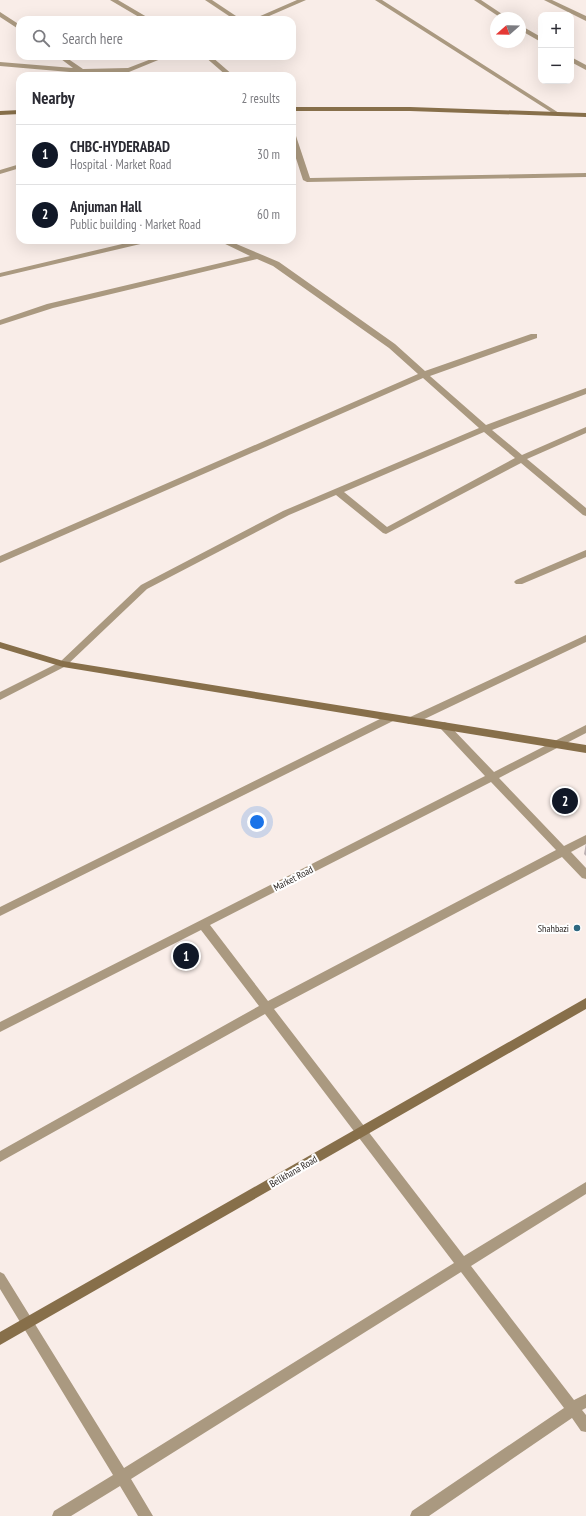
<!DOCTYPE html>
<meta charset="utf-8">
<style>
:root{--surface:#fff;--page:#f2f2f3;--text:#2b2b33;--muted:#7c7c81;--line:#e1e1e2;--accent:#111827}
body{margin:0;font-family:"PT Sans Narrow",sans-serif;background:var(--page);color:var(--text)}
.controls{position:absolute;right:12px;top:12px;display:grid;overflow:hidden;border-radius:8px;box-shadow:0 4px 16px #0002}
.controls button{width:36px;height:36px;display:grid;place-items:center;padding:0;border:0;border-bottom:1px solid var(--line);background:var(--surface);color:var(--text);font:20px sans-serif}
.compass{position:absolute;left:490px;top:12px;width:36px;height:36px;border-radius:50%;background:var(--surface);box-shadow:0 4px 16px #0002;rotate:250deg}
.you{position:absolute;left:257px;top:822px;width:14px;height:14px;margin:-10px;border:3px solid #fff;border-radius:50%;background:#1a73e8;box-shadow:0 0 0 6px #1a73e833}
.badge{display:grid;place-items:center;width:26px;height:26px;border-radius:50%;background:var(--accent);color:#fff;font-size:13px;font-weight:700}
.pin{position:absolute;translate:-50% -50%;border:2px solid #fff;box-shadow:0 1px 4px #0006}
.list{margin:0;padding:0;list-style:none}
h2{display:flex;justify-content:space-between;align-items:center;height:52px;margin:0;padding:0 16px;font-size:17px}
h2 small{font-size:13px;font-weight:400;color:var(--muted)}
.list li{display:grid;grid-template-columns:26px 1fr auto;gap:12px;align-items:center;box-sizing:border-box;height:60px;padding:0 16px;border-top:1px solid var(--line)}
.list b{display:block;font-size:15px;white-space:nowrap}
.list p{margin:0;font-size:13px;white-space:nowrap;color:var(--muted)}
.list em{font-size:13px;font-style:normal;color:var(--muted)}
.icon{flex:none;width:22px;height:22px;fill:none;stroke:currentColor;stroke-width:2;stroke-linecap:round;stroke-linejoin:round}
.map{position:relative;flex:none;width:586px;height:1516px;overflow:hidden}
.search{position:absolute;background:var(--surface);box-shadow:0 4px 16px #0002;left:16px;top:16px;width:280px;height:44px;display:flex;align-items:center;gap:10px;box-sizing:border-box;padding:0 14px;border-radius:12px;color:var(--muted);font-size:15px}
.panel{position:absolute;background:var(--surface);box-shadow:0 4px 16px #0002;left:16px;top:72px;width:280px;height:172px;border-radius:12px}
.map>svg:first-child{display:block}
</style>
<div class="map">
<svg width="586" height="1516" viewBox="0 0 586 1516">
<rect width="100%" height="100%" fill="#f9ede8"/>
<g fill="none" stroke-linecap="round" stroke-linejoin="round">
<!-- street -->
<path fill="#aa9980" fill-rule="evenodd" d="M110,0H118L152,20H144Z
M205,0H212L242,20H235Z
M297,0H306L260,20H251Z
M375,0H382L559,113L554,114Z
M474,0H481L508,18H501Z
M544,0H552L586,16V21Z
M0,12L20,25V30L0,17Z
M520,25L541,37V42L520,30Z
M57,56H64L83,69L128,68L159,56H168L129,72L81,73L0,66V62L73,68Z
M204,56H211L234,76H227Z
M571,57L586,65V70L571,62Z
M292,134L296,136L310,178L586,173V177L307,182L303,180L292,146Z
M20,164V168L0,174V170Z
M139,240H153L149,242L0,277V273Z
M217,240H227L279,262L395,344L425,371L531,334H537V338L430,376L486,425L586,388V394L492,430L522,455L586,427V433L527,459L586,508V516L583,515L521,463L386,534L383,533L336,495L289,515L147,589L66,666L0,700V692L60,662L141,585L283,511L479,428L423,378L0,563V556L418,374L389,348L273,266L257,259L53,308L0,325V320L47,304L250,256ZM484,432L515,458L387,527L344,492Z
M586,550V557L522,584H516L514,582L516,580Z
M586,635V642L414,724H408L406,721L408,718Z
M390,714L393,715L395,718L393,721L0,916V907Z
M444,722L447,723L494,772L586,725V733L499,778L564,846L586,835V844L571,852L586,868V879L582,878L562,857L274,1009L464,1256L586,1182V1194L471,1266L574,1400L586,1394V1408L582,1410L586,1415V1432L581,1431L572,1418L429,1516H410L412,1511L564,1408L461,1272L131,1479L153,1516H138L120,1486L71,1516H52L54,1511L113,1475L0,1289V1272L4,1274L124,1468L454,1263L265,1014L0,1162V1151L259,1006L201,930L0,1032V1022L485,776L441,729L439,726ZM491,782L556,850L268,1001L210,925Z"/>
<!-- secondary -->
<path fill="#876f4a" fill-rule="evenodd" d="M292,107H410L586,113V117L410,111H292Z
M20,110V114L0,115V111Z
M0,642L63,661L586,745V753L63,667L0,648Z
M586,998V1009L0,1345V1332Z"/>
</g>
<!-- wall -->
<path fill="#baafb1" d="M586,843V856L584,854Z"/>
<!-- markers -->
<circle fill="#2d6780" stroke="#fff" stroke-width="1.5" cx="577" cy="928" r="4"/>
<g text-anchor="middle" stroke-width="4" stroke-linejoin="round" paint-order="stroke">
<!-- street labels -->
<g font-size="10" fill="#2f2a28" stroke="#fff">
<text transform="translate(293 878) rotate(-27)" y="4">Market Road</text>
<text transform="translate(293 1171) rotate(-30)" y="4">Bellkhana Road</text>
</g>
<!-- poi labels -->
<g font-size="10" fill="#2f2a28" stroke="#fff" text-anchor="end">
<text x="569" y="932">Shahbazi</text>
</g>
</g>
</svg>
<div class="controls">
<button>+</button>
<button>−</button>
</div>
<svg class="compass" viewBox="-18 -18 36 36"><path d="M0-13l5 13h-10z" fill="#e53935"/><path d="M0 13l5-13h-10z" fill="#7c7c81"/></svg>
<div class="you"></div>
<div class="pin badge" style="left:186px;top:956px">1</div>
<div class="pin badge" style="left:565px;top:801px">2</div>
<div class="search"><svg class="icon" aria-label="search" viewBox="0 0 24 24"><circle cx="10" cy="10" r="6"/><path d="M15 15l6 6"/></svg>Search here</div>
<section class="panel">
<h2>Nearby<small>2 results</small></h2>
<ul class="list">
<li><span class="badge">1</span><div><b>CHBC-HYDERABAD</b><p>Hospital · Market Road</p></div><em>30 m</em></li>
<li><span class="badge">2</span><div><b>Anjuman Hall</b><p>Public building · Market Road</p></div><em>60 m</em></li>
</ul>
</section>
</div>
